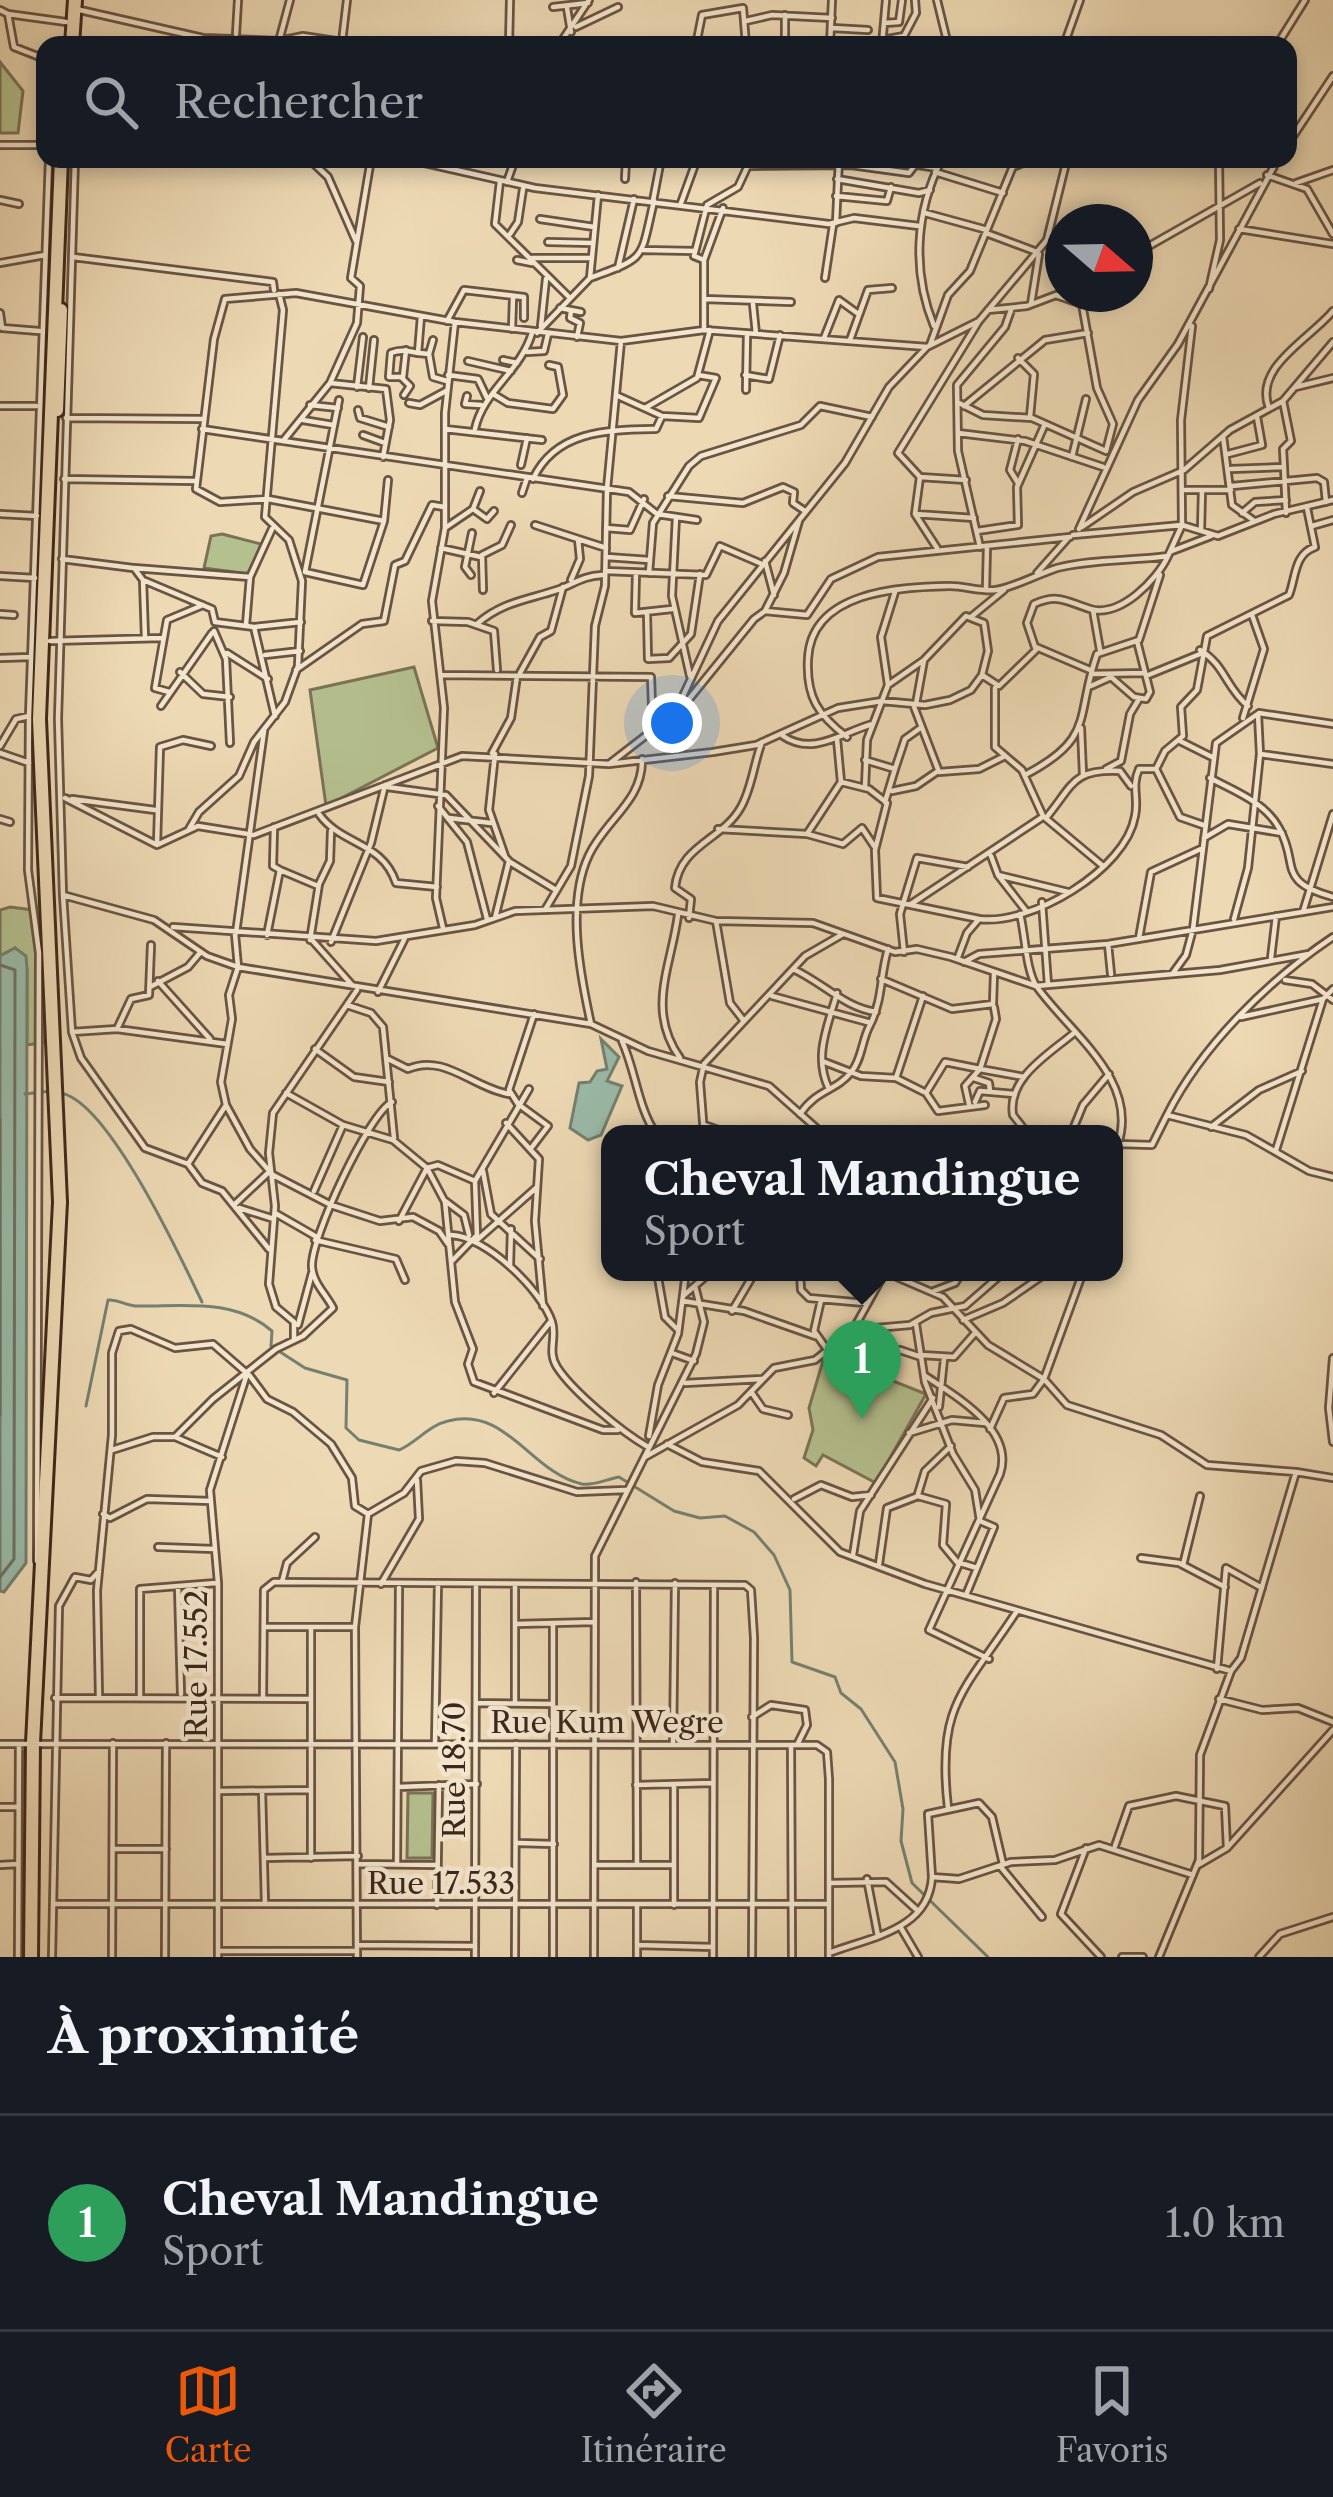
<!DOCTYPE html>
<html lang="fr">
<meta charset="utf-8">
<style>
:root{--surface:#171b24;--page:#20242c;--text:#f1f3f6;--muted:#9ea1a6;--line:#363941;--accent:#ea580c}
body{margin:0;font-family:"Libre Caslon Text",serif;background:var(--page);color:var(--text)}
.compass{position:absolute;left:1045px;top:204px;width:108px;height:108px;border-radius:50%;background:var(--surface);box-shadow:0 6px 18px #0003;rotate:110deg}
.you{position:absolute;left:672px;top:723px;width:42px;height:42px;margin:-30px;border:9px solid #fff;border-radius:50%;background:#1a73e8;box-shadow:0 0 0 18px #1a73e833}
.badge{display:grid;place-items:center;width:78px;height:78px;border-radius:50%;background:var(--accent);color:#fff;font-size:39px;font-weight:700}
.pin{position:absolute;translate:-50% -99px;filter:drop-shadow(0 3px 6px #0008)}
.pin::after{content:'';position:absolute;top:63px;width:42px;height:36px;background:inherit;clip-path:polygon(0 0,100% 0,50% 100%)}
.popup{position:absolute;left:601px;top:1125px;width:522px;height:156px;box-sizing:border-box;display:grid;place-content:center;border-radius:24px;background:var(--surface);filter:drop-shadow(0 3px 9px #0005);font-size:39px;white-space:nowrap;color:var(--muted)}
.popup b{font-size:45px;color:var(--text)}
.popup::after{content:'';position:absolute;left:50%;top:100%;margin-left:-24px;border:24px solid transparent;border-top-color:var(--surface)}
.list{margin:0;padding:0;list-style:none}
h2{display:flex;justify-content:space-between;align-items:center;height:156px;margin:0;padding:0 48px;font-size:51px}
h2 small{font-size:39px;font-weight:400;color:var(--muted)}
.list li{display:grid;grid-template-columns:78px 1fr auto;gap:36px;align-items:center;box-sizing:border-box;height:216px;padding:0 48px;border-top:3px solid var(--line)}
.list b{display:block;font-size:45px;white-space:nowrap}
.list p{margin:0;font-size:39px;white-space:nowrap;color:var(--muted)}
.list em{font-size:39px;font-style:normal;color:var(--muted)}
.icon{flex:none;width:66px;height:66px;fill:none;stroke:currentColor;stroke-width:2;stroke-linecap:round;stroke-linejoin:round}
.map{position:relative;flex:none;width:1333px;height:1957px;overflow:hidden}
.search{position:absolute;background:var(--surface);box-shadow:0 6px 18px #0003;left:36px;right:36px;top:36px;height:132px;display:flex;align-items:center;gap:30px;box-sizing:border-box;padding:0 42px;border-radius:24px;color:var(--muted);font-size:45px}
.sheet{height:372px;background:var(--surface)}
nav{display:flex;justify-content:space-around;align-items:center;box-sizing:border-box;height:168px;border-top:3px solid var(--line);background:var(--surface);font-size:33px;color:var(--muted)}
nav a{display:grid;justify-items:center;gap:6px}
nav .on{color:var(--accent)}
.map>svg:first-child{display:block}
</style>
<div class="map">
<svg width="1333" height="1957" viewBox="0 0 1333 1957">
<rect width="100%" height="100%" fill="#edd9b4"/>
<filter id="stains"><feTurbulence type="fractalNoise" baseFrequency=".00167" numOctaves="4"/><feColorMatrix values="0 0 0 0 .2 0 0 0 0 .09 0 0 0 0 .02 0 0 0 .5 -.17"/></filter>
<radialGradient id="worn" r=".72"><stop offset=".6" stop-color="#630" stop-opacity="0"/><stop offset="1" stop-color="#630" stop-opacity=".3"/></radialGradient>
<!-- green -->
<path fill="#b5c08f" stroke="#7a7456" stroke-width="3" d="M0,62L23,91L18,133H0Z
M222,534L261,544L249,574L204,568L211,536Z
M414,667L438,748L326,806L310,690Z
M10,907L33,910L42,927L47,1042L27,1045V969L15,948L0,956V910Z
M825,1354L926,1394L876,1483L823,1455L816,1466L804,1458L813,1430L809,1408Z
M408,1793H433L432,1858H407Z"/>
<!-- water -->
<path fill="#9abba9" stroke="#758071" stroke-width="3" d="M15,948L26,956L27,969L26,1563L4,1592L0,1591V956Z
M601,1039L619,1057L607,1081L622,1086L601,1135L588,1140L570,1128L579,1083L590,1082L597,1071L607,1069Z"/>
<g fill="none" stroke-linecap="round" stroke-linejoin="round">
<!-- shore -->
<path stroke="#6c7262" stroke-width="3" d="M0,965L15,970L14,1559L0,1577
M0,1119V1415"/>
<!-- stream -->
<path stroke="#758071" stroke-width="3" d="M60,1093C107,1099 180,1256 202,1302
M25,1094L51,1091
M86,1406L108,1300C119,1299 123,1305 135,1306C181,1307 233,1297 272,1331L271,1346L305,1368L347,1380L346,1428L359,1440L399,1450C416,1443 429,1425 448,1421C506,1405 531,1473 582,1484C593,1486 607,1479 619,1477L674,1511L700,1518L725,1516L754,1532L774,1555L790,1590L792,1662L835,1677L841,1693L861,1709L895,1762L903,1809L901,1841L912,1883L988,1957"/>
<defs>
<path id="street" d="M290,0L279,41L303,36L362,45
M937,0L948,45
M553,7L588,3
M567,8L571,32
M0,10L8,14L14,47L45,59
M80,10L203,38L279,41
M8,14L66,22
M746,21L772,15L832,18
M885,23L899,22L902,0
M576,27L618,7
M832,28L868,30
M236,34L238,0
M882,40L904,36L916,13L915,0
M342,42L347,0
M509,45L510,0
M559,45L589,0
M696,45L702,15L743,8L746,45
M785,45V15
M830,45L832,0
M882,45L886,0
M1064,45L1080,0
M1277,45L1305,0
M1288,144L1333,76
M0,145H45
M75,159L58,719L63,895L154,920L207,956L238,967L591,1024L648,1051L769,1086L823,1134
M309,159L328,177L356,241
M407,159L535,188L829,224L854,218L919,226
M880,159L937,168
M749,166L851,165L909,173L915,165
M1016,166L1032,159
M935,172L1003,193
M1267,175L1307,189L1333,234
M625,179L626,159
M837,179L919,193L930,190
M500,181L495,224L568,296
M507,182L515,159
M1296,183L1333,170
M836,196L887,201L891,187
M0,200L19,204
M653,201L661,159
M681,203L697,159
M925,213L987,230
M540,219L594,227
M836,223L839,159
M1239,229L1333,244
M986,233L1037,252
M510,234L518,222L523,189
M548,242L592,243
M642,250L695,251
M1063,251L1047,240L1067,159
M1135,254L1260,183
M73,257L273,282L274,290
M532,258H590
M517,260L532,263
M704,260L694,256L707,205L738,187L751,159
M0,263L45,255
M618,268L634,199
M590,278C648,257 640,260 654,201
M825,278L833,225
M1209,289L1220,240L1219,159
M704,299L791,302
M753,304L756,334
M1031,304L1039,254
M560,308L581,312
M988,310L1027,306L1056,295L1082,304L1097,388L1113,424L1106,451
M571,311L570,318L580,323L577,337
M0,313L2,328L39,331
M447,321L464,290L524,297V318
M541,326L546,279
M934,326C912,272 915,212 942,159
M1192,326L1181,420L1182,525L1218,536L1274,514L1333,500
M512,329L513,298
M704,330V260L723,208
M537,333L590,278L598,195
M824,338L839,300L857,313
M850,340L868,290L892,288
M930,345L948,295L970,271L1016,159
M406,350L403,377H389L391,353C401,349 408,351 418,353L421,316
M527,352L544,351L548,334
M419,353L429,354L433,377L447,381
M429,354L433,340
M1018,358L1034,374L1030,417
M503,360L517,363
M468,361L511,371
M448,375L478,379L487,398
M745,375L769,379L780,335
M402,378L410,386L404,395
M330,383L386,389L390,420L383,457
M357,387L363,337
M1296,387L1333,378
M369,388L374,340
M746,390L747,334
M493,394L508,403L553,409L563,395L558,367L549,365
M467,396L465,404L481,405
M618,396L662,416L699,418L716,378L698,375
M1283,401L1291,441L1283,449L1284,467
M409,403L420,405L446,391
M959,403L983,415L1032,418L1106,451
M310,405L338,408
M0,406H36
M964,406L1045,340L1088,333
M645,408L697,378L710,330
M1269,408C1253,367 1310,339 1333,311
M358,410L360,418L389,427
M66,418L203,419
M303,420L333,425
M202,429L629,492L657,514L697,520
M445,429L542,440
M475,429C483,391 521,371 532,333
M958,433L1025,441L1103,467
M363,435L385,443
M1223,436L1232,505L1253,520
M283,441L330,383L357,323L360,286L351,278L371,159
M1228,454L1262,445L1257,417
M1072,457L1086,399
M521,465L527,438
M1231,469L1284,467L1286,513
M920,477L966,480
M64,479L195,481
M533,479C556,430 608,430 656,429L662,416
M1018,483L1010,470L1018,439
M1232,486L1317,478L1324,482L1326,502
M1185,490H1231
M522,493L527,478
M668,496L743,503L783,487L794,492L793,503L805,511
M473,509L487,519L494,511
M1242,513L1255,502L1286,500
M0,514L37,516
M915,514L937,548
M676,517L672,596L690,676
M974,518L915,514L920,477L898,453L979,321
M384,521L268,499L220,502L196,489L214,339L225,299L296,293L455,322L621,341L704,330L927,347
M535,525L578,539
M1312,526L1333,520
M1082,527L1133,492L1184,470L1230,430L1283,401L1333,342
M445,528L473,509L480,491
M606,528L630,530L644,499
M1079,529L1138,400L1178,344L1278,159
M977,531L1018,525L1017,487L1045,424
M1201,531L1202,490
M980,547L958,451L957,385L1005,327L1011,310
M441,548L481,557
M1172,551L1211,536
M607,557L649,560
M62,559L133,568
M765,561L774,595
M605,571L706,575L720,546L762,564
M305,572L339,400
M305,572L363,585L384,521L388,480
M636,573L635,613L672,609
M649,573L653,523L689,466L701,456L801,425L820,406L872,417
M1037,573L1068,538
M471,575L465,567L472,533
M0,576L35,578
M143,580L145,638
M571,580L580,559L578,539L606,548
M986,588L987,546
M483,590L482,555L502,545L511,525
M1093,610L1100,650
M765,611L784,573L799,521
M647,613L648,659L669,658L691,634L700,574
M0,614L14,615
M971,617L1004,590
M432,621L468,622L494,631L497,670
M215,622L212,609L143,580L134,568L250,577
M215,622L254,627L301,622
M477,624C502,602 527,600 557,590C574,584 582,576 602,575
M246,625L250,577L272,529
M254,627L275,716
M214,631L226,659L230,743
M50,641L162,638
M1036,647L1090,670
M1200,650C1225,665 1226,688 1248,706
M227,653L268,679
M265,655L300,651
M0,658L31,657
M296,670L362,624L384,621L395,565L405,561L432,505L444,507
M180,672L203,694L230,697
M520,673L540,637L551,631L563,587
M1092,674L1145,673
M441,675L651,677L653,734
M1146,676L1200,654
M888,685L924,660L966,616L984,623L988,651L982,675
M1091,686L1111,677L1134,697L1146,699L1150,692L1137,641
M995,688V747L1022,770L1043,816L1103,866
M169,692L155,688L167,620L203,605
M913,704L939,772L979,769L1005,756
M916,704L924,660
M161,706L212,633
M681,709L754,619L765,611L807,615L831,579L878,557L1070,537
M1258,714L1260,754L1333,764
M1243,718L1264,649L1252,615
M1081,728L1083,774
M783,736C814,757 844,731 873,724
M847,737C818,715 806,697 808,659C811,591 899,587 950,586C965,586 982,592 996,590C1015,587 1038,574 1057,568C1093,559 1132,561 1168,556L1182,525L1073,535
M837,739L841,782L869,789L887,803L875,850L877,898L979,919
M1180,741L1212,757
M0,746L16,719L29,716
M0,753L29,763
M492,753L511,718L517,676
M495,754L489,810L505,856
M865,760L895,769L905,739L919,729
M609,764L675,713L718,621L845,463L889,387L927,347L979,321L1047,240
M1106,769L1121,761L1130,714L1139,699
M1156,769L1180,817L1203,825
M1025,775C1096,738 1075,717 1097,654L1139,640L1160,575
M1210,778C1234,791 1265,802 1279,828C1300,864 1275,881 1333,897
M387,787L446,795L509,861L495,918
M865,788L867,740L888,685L881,637L895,592
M892,791L916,786L938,771
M65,798L157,845L198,826L254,835L462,756L609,764L713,752L756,745L838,708L882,701L925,705L950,700L971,690L982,675L999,686L1036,650L1027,623L1034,604C1059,593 1067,602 1090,609C1120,618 1157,580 1168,556
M72,799L155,810
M885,802L895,769
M438,806L467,842L487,919
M319,814C342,846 382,841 396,883L437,887
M449,818L491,823
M1046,818C1074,784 1072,769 1120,771L1131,786
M0,819L10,822
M189,829L199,812L239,776L254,742L285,702L298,666L302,581L289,540L265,517L283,310L279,294
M718,829L807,834L843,844L862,828L874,846
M807,834L841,782
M1204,838L1228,824L1282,833
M157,844L160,747L183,740L211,746
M991,856L998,875L1026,911
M510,862L556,890
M280,870L318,886
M998,875L1068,892
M63,895L72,1032L81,1058L145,1148L188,1164L202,1183L222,1191L269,1249
M1042,902L1048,985
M911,904L1041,818
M545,910L571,866L589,776L595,626L605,586L607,489L621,341
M1303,912L1333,814
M1020,914C1025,933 1026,972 1037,987C1071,1034 1139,1080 1118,1144
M678,915C671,967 646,1010 680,1058
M689,918L691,899L675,888C679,845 723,840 741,807C752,788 754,762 762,742
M1234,919L1248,868L1260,754
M716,921L730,1003L744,1021
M173,927L376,941L475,925L515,911L653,906L716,921L813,923L895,952L917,949L951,957L1036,986L1220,970L1309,954
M443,928L436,898L444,708L432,601L445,528V413L455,322
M236,933L264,731
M267,935L280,870L273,866L274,827
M1333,937C1269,980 1202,1045 1167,1115L1246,1135L1309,1171L1333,1177
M1139,938L1151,872L1203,848
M310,940L319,884L330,861L331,831
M312,940L352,985
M331,942L371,843L385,785
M1108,944L1111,974
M904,952L900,914L917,858L968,867
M958,957L967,933L979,919C1030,926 1126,870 1135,816C1139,798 1131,787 1139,769H1156L1165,751L1183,736L1181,707L1197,690L1207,636L1289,595C1296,577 1294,554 1315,547L1307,508
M1271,958L1276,916
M964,962L979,954L1108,944L1333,907
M793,969C822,982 845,1008 876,1012
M1173,973L1186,955L1193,929L1216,743L1259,713L1333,724
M881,979L952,1009L993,1004L994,973
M1285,980L1312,984L1333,1000
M158,981L210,1039
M150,987L188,967L199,954
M378,992L405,938
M772,996L871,1023C883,997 880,976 888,949
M347,1005L371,1013L383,1027L394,1138
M1241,1017L1323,999
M591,1024C580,974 566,903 589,855C606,819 643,801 642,759
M117,1029L131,999L149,995L151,945
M72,1032L117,1029L227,1044
M622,1041C636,1072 638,1108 656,1134
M315,1049L354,1077L389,1082
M388,1059L408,1069C444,1053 473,1088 509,1094
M822,1061L861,1076L896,1078L923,996
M896,1078L926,1093L938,1111L985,1105
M974,1078L989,1083L990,1091
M829,1089C813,1056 828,1026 837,993
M286,1093L343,1125L393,1140L427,1168L438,1165L475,1181
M926,1093L945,1062L980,1069L996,1019L994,1007
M975,1102L980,1091L1014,1094
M969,1104L965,1086L980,1069L1024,1077
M226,1105L250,1149L273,1175L331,1205L380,1221L413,1217L439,1231L448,1244
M800,1114C818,1088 836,1092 852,1071C862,1059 862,1039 870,1025
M506,1123L539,1159L535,1221L543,1306
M704,1125L730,1134
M1211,1127L1259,1090L1302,1071
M704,1134L700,1082L704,1064L805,956L843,934
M1028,1134L1013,1115C1007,1078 1049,1054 1074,1033
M1071,1134L1083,1105L1109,1074
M532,1147L548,1126L518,1104L509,1090L534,1014
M1276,1150L1323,999L1333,989
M1114,1157L1118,1144L1152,1145L1167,1115
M188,1164L226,1105L221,1082L232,1019L229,995L238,967L235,934
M483,1171L491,1214L540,1259
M314,1191L343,1125
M444,1200L464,1215L469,1235
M235,1204L269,1172
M239,1208L274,1219
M275,1213L315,1236
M399,1221L427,1168L445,1202L455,1302L473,1349L468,1364L474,1382L603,1430H618
M451,1235C485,1236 541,1289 552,1322C557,1338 547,1351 557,1367C573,1392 622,1432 648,1447
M315,1240L396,1259L405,1280
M477,1240L536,1188
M452,1261L477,1235L475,1181L529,1089
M510,1265L511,1229
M657,1272L665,1317L678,1330
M800,1272L801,1290L809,1298L865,1303
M885,1272L943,1297L988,1345L1044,1379L1067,1405L1161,1435L1207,1465L1296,1472
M934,1291L955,1283L962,1272
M683,1296L711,1272
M821,1300L814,1331L826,1348
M683,1301L744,1311L815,1336
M732,1311L755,1272
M963,1320L1003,1303L1048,1272
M916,1324L925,1382L953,1454L975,1490L980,1521L994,1527L966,1595
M298,1325L312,1273
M853,1330L885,1272
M838,1339L873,1354L900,1350L921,1357
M294,1340V1322L276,1307L269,1284L275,1206L269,1153L273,1113L357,990
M672,1353L694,1361
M921,1355L954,1357L975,1333
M1333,1358L1329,1408L1333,1442
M924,1375C955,1396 1015,1429 1000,1474L929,1630L989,1659
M685,1383L762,1379
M494,1393L551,1321
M752,1393L763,1409L788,1415
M939,1407L944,1359
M990,1429L1004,1398L1033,1394L1044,1379L1083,1272
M909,1433L952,1420L985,1423
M649,1436L658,1385L678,1334L686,1272
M175,1437L222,1457
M667,1444L702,1462L759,1471L840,1552L925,1584L1231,1671L1241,1658L1296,1472L1333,1478
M112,1450L153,1437H175L213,1399L276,1349L303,1336L333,1308C326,1294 313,1283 312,1267C310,1239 369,1113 392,1102
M645,1457L738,1405L774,1368L815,1360L853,1330L910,1325L931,1313L965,1306L1004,1272
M918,1494L925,1471L951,1446
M794,1499L821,1485L852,1497L871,1495
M103,1514L110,1518L147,1499L211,1501
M368,1514L404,1493L421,1471L456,1461L485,1463L577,1492L626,1490
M158,1547L214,1549
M853,1555L860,1511L933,1398
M1141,1558L1179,1563L1225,1587
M37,1561L39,953L28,870L29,716L49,159
M879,1564L887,1508L918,1496L946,1504L943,1545L957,1562L977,1568
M1183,1565L1200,1496
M282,1582L287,1563L315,1537
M636,1582L637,1863
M381,1584L419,1519L417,1480
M515,1584V1703
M178,1586L181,1694
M516,1624L594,1622
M265,1627H355
M311,1628V1858
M1217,1669L1226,1568L1262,1588
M99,1696L97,1591L112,1435V1353L119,1331L131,1329L175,1348L213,1344L250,1376L267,1399L293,1412L331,1444L352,1478L355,1506L368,1514
M140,1697V1589L216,1583
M263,1697L264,1590L274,1582L745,1585L751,1590L754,1638L752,1957
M55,1698L310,1699
M1219,1699L1262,1710L1298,1708L1333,1722
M476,1703L553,1704
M752,1717L771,1705L805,1710L807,1725L797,1745
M0,1744L817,1745L827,1752L829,1779V1957
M435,1744L438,1583
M673,1744L675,1583
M791,1745L792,1957
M636,1785L712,1783
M398,1787L477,1784
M221,1791L311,1790
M262,1791L265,1904
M0,1807H18
M948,1808C936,1704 964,1692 1017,1611
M518,1843L554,1844
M1115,1846L1129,1806L1176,1796L1225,1806L1227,1848
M1086,1848L1061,1914L1101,1957
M113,1849H166
M264,1858L358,1856
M358,1864L436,1865
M397,1864L399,1588
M0,1865L18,1864
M595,1865H673
M1198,1865L1227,1848L1333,1730
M1000,1866L1042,1917
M932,1877L928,1814L979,1803L992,1817L1003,1864
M867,1879L878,1936
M830,1883L886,1882L918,1911
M53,1904H827
M437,1905L439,1785
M674,1905V1785
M901,1928L918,1957
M357,1945L475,1946
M637,1945L713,1947
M219,1951H357
M829,1953C871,1937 929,1930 932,1877L959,1879L1011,1862L1055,1860L1099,1845L1193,1875
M18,1957L19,1744
M52,1957L59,1606L75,1577L91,1580L99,1571
M112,1957L113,1743
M165,1957L166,1743
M218,1957V1583L210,1490L246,1377
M357,1957L355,1627L368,1514
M475,1957L476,1585
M515,1957L516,1744
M553,1957V1624
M594,1957L595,1556L696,1354L704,1322L695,1286
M637,1957V1905
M713,1957L714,1585
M1122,1957H1143
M1159,1957L1199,1860L1200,1755L1231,1671
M1259,1957L1280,1934L1333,1917"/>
<path id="highway" d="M72,45L75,0
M57,410L61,310
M31,1957L33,1743L60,1202L39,719L61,159"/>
</defs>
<!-- street casing -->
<use href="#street" stroke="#6a5442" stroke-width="10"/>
<!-- highway casing -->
<use href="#highway" stroke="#3e281c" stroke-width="18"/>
<!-- street -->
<use href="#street" stroke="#f3e6ce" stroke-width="4.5"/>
<!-- highway -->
<use href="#highway" stroke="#edd9b4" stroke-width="12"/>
</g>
<g text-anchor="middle" stroke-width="9" stroke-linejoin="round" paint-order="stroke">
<!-- street labels -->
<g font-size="30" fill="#3e281c" stroke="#f3e6ce">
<text transform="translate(197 1664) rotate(-90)" y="10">Rue 17.552</text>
<text x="607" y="1733">Rue Kum Wegre</text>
<text transform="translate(455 1770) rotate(-90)" y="10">Rue 18.70</text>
<text x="441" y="1894">Rue 17.533</text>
</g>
</g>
<rect width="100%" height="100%" filter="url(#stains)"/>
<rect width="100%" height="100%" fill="url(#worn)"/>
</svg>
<svg class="compass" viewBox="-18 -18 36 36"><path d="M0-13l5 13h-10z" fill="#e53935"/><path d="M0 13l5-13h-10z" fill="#9ea1a6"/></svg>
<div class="you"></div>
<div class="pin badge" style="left:862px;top:1419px;background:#2e9e5b">1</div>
<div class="popup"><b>Cheval Mandingue</b>Sport</div>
<div class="search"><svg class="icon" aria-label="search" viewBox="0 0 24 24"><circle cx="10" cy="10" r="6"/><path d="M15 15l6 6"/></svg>Rechercher</div>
</div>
<section class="sheet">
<h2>À proximité<small></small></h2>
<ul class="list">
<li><span class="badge" style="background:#2e9e5b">1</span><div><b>Cheval Mandingue</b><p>Sport</p></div><em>1.0 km</em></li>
</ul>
</section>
<nav>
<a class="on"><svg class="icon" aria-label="map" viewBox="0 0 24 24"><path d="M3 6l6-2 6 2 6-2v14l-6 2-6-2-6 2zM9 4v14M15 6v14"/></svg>Carte</a>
<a><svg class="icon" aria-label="directions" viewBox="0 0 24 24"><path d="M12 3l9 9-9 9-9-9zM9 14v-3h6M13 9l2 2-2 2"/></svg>Itinéraire</a>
<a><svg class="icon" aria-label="saved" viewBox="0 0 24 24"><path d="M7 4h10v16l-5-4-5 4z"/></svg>Favoris</a>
</nav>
